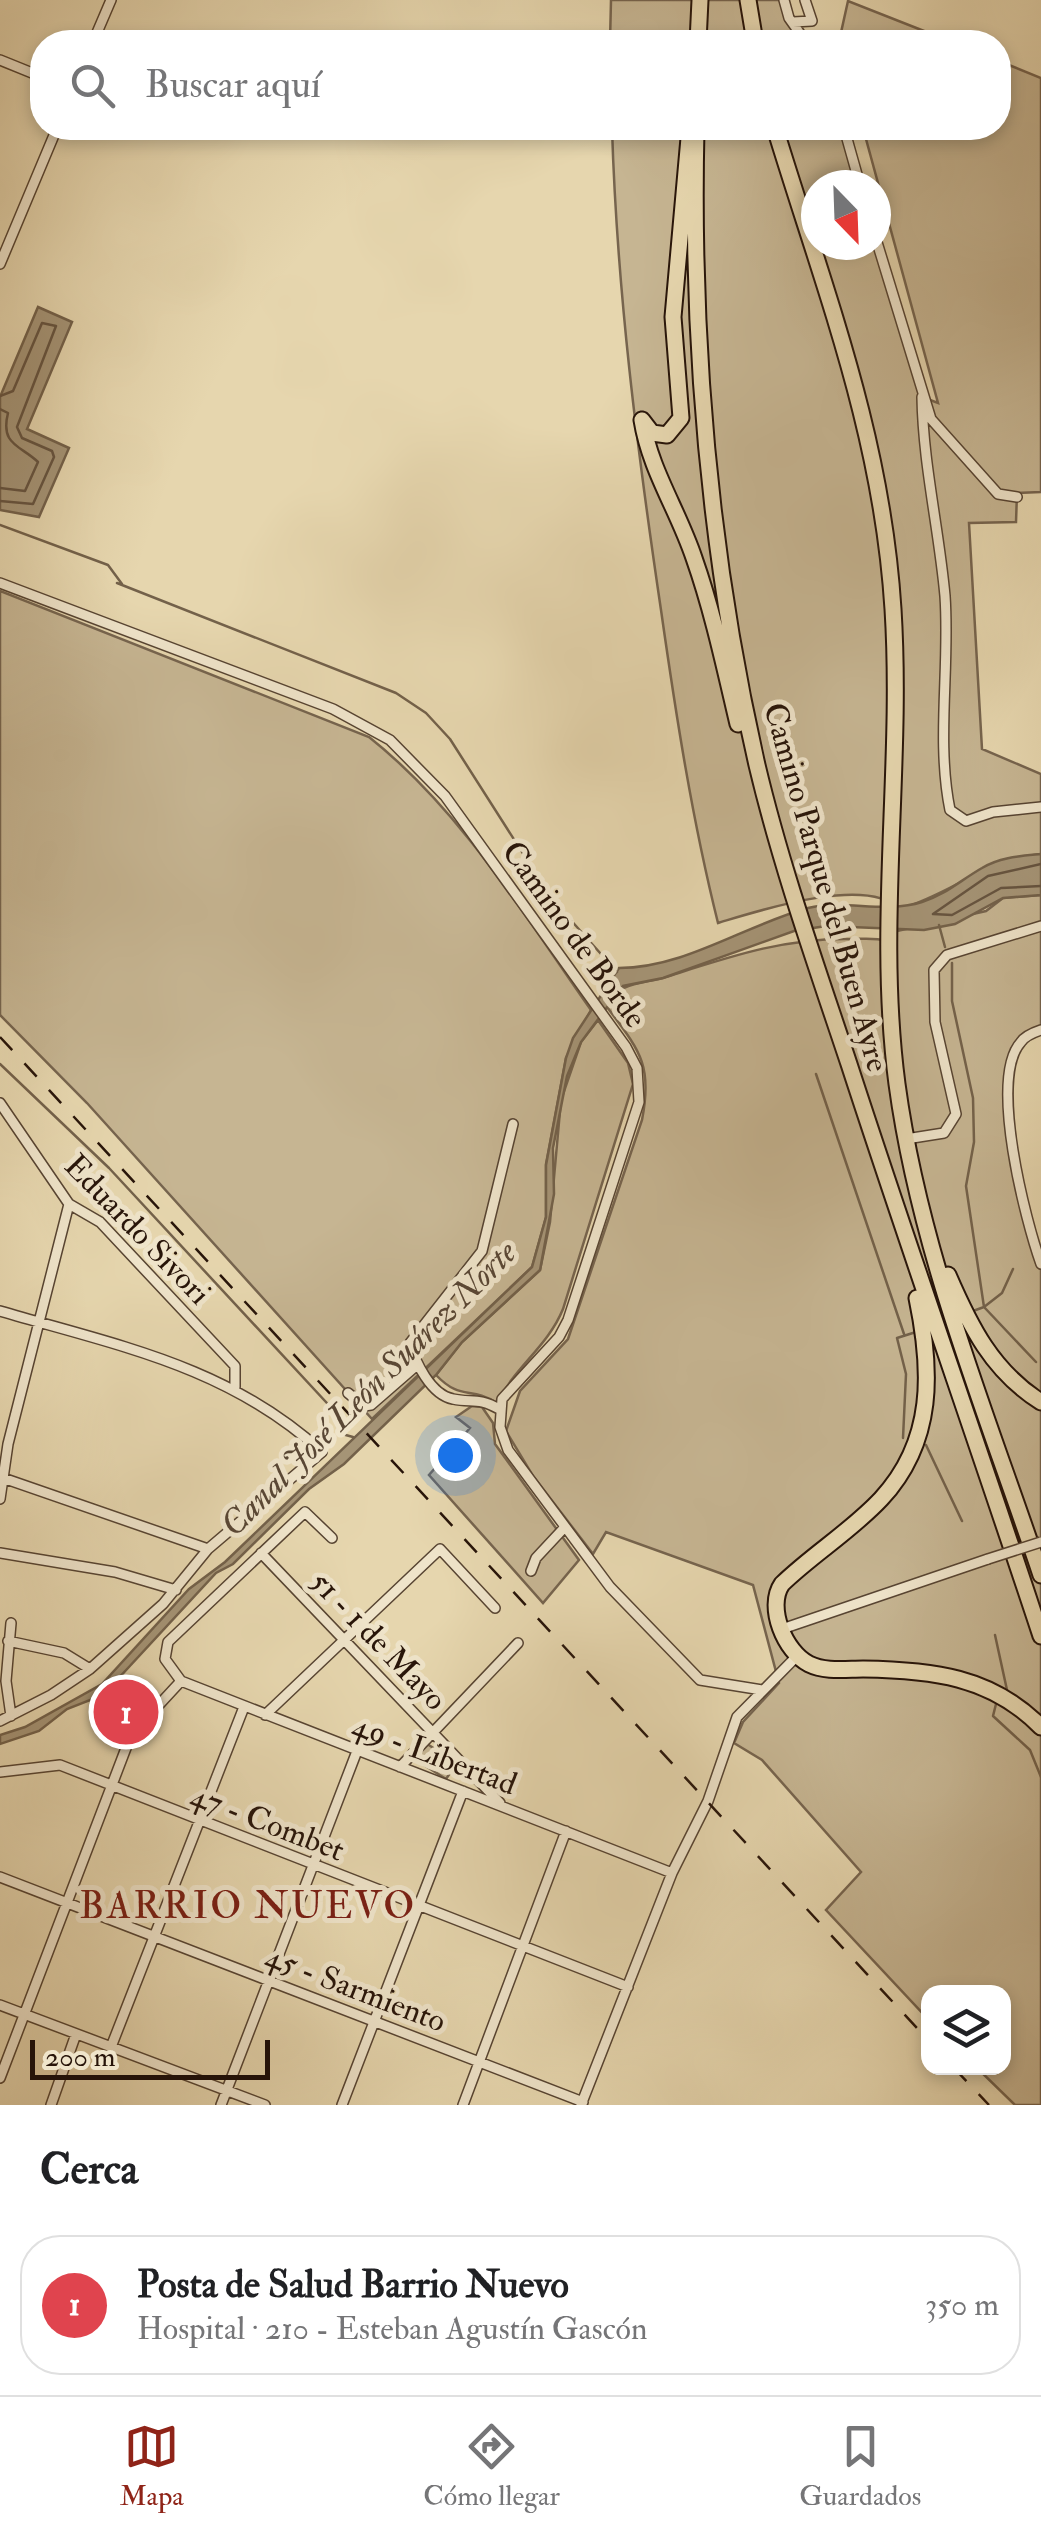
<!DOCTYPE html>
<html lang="es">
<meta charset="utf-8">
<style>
:root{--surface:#fff;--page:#f2f2f2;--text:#202124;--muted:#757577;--line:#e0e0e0;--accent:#8f2418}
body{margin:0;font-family:"IM FELL Double Pica",serif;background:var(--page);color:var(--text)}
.controls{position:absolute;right:30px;bottom:30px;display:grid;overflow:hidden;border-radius:20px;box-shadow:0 5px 15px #0003}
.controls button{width:90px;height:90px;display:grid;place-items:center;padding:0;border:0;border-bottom:2px solid var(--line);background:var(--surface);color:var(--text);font:50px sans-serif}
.compass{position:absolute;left:801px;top:170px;width:90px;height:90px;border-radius:50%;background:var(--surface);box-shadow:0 5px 15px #0003;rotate:157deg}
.scale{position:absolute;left:30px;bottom:25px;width:240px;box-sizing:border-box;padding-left:10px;border:5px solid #271409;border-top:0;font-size:28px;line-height:35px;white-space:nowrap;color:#271409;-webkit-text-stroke:8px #efe4ca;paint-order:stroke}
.you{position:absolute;left:455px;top:1455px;width:35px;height:35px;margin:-25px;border:8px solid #fff;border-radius:50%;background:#1a73e8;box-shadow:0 0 0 15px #1a73e833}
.badge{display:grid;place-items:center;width:65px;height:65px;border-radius:50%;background:var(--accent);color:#fff;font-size:32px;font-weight:700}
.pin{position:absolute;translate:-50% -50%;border:5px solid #fff;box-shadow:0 2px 10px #0006}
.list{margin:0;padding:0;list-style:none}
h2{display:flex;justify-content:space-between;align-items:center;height:130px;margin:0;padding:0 40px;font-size:42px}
h2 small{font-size:32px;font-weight:400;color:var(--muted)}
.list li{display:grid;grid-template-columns:65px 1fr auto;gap:30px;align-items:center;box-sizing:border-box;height:140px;margin:0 20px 20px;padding:0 20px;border:2px solid var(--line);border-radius:40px}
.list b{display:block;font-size:38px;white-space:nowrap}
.list p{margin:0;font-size:32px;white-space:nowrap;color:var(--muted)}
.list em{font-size:32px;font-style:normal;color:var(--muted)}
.icon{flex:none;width:55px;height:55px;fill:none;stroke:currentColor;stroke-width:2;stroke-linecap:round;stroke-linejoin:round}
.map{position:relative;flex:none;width:1041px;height:2105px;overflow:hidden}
.search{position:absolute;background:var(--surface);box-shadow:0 5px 15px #0003;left:30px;right:30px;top:30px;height:110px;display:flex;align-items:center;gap:25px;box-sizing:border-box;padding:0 35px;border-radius:40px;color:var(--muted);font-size:38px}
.sheet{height:290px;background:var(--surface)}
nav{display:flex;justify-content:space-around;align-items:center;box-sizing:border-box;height:140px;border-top:2px solid var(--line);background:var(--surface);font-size:28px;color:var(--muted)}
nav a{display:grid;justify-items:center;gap:5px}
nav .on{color:var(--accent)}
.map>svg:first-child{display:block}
</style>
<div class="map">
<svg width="1041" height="2105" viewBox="0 0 1041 2105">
<rect width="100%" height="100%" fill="#e6d6ae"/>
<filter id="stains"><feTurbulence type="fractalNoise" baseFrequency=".002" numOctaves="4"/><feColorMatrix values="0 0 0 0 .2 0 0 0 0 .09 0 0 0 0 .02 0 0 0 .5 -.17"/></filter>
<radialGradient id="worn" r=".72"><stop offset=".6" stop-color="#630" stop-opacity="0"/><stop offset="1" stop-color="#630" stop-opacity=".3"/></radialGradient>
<!-- green -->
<path fill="#c6b592" stroke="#76644e" stroke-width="2.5" d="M611,0H784L806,42H610Z
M848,1L952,42H830L827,35L840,37Z
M999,61L1041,78V492L1017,493L1016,522L969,523L982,749L1041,774V854C985,860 953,893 900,909C866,875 758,911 718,923C692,819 676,715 661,610C637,448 617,291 612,128H844L860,185H816V245H876L922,397L938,403L863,128H998Z
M0,591L369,737C461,810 524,915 591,1010L566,1058L546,1164V1217L532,1267L372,1419L87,1103L0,1015Z
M1041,895V1030C1035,1033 1025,1037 1021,1042C988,1077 1027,1222 1041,1264V2105H1015L977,2068H1004V1992H928V2019L826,1910L861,1872L762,1760L734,1743L743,1722L779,1683L753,1585L606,1532L593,1554L533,1476L506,1431L520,1391L568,1339L642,1120C653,1064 639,1050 607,1007C617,981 644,984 666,977C729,957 783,938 850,939C865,939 882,937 896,944L897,931L986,911L1003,898Z
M598,1020L628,1063L633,1084L563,1309C548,1346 515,1367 497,1403C470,1386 461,1401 436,1375L462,1342L540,1270L550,1222L561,1100L581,1042Z
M472,1406L482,1407L493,1423L495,1444L579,1560L543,1603L429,1475L470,1428L456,1417Z
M424,1742L457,1763L446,1779L413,1758Z"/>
<!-- water -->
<path fill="#a59476" stroke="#73614a" stroke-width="2.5" d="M38,307L72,322L27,429L69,448L39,517L0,510V397Z
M1041,854V895L1003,898L955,924L924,930L826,926L794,931L663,978L623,986L581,1042L567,1076L553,1148L554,1194L540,1270L462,1342L436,1375L344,1464L309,1489L233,1564L216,1573L103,1695L67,1709L39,1731L0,1744V1735L25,1727L102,1684L189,1589L225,1562L532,1267L546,1217V1165L566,1058L573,1038L619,968C685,968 745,925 808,908C846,899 884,914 922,902C945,895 961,880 982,868C1000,857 1021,856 1041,854Z"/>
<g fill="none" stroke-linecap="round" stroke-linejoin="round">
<!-- shore -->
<path stroke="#665440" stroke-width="2.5" d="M0,396L13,391L42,323L56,326L17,427L22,438L52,451L54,457L33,504L0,501
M0,409L8,413C0,445 20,445 38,462L25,491L0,488
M1041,864L988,876L933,914L952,915L1001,888L1041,886"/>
<!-- stream -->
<path stroke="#73614a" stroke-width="2.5" d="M0,525L108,565L122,584
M117,583L396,693L426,713L450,739L552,899L617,972
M939,925L945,947
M952,963V1001L973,1098L974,1142L966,1186L984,1307L973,1311
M0,1064L109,1168L338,1415L342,1434L353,1437
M816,1074L904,1334
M1013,1269L1002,1293L984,1307L1036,1362
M903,1438L906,1374L897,1338L916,1332
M926,1445L962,1521
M995,1635L1007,1690
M996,1704L993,1716L1030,1750L1041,1777"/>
<defs>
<path id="minor" d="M784,0L789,18L806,42
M793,22L812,21L805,0
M93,42L111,0
M0,60L42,77
M844,128L860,185
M876,239L931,419L998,494L1017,497
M0,264L57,128
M922,397C923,464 939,529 945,596C950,667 936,741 950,810L966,821L993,812L1041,807
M0,583L333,709L390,740L445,796L626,1047L637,1068L639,1102L568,1320L559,1337L502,1399L500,1427L508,1450L610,1587L700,1680L762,1690
M1041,1030C1035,1032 1025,1036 1021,1042C988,1078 1026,1222 1041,1264
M0,1103L69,1204L100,1222L235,1366V1387
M906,1139L944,1133L956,1114L935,1022L934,970L947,955L1041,926
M0,1311C119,1346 228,1366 322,1452L208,1549L163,1604L90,1669L51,1695L0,1721
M348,1393L364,1406L371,1405L417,1365
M499,1409C479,1397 471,1403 453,1399C431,1395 415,1362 410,1343L482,1251L513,1124
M0,1477L208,1549
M0,1499L8,1444L69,1204
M332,1538L305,1512L168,1642L165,1659L181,1681L672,1873
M0,1553L115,1572L176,1590
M261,1553L500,1803
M531,1571L536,1558L564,1528
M782,1629L988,1559
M8,1641L64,1653L90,1669
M265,1715L440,1549L495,1608
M11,1716L6,1681L11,1623
M400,1767L518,1643
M0,1772L60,1765L628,1987
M0,1877L583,2102
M0,2005L265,2105
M111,2047L244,1707
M0,2078L131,1735L181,1681
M51,2105L76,2034
M221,2105L357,1751
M342,2105L463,1791
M463,2105L566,1831
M581,2105L672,1873L708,1801L737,1717L798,1655"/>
<path id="motorway" d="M748,0L755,42
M698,42L700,0
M696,128C691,343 709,554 757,765C781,866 816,965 849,1064C911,1255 978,1445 1041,1636
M775,128C825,292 882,435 893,609C903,768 876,925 897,1084C920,1254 987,1414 1041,1575
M642,420C650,470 678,510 694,558C713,612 725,669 738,724
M642,420L652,433L667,435L681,418L673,317L689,138
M948,1275C970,1326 992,1371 1041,1402
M917,1298C932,1370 935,1441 881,1499C851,1531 813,1554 782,1584C766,1607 785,1652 809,1664C825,1672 846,1669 863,1669C931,1670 991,1676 1041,1727"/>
</defs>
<!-- minor casing -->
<use href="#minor" stroke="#574432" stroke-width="12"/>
<!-- motorway casing -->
<use href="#motorway" stroke="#271409" stroke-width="19"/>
<!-- minor -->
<use href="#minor" stroke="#efe4ca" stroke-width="9"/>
<!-- motorway -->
<use href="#motorway" stroke="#e6d6ae" stroke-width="15"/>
<!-- rail -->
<path stroke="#271409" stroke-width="2.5" stroke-dasharray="18 18" stroke-linecap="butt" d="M0,1037L928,2040
M954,2068L989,2105"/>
<defs>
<path id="minor-bridge" d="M988,1559L1041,1542"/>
</defs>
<!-- minor-bridge casing -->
<use href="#minor-bridge" stroke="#574432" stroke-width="12" stroke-linecap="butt"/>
<!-- minor-bridge -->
<use href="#minor-bridge" stroke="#efe4ca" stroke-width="9"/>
</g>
<g text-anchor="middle" stroke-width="10" stroke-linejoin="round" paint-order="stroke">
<!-- street labels -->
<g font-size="32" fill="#271409" stroke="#efe4ca">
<text transform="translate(827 887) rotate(74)" y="11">Camino Parque del Buen Ayre</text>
<text transform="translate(575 934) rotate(54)" y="11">Camino de Borde</text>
<text transform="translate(138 1229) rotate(46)" y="11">Eduardo Sivori</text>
<text transform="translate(379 1640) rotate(46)" y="11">51 - 1 de Mayo</text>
<text transform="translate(435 1754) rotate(21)" y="11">49 - Libertad</text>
<text transform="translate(268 1822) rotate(21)" y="11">47 - Combet</text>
<text transform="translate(356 1988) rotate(21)" y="11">45 - Sarmiento</text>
</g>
<!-- water labels -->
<g font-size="35" font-style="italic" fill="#594735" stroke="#efe4ca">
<text transform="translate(368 1388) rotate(-45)" y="12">Canal José León Suárez Norte</text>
</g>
<!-- quarter labels -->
<g font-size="38" letter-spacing="2.5" fill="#7a1f14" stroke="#efe4ca">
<text x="248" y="1918">BARRIO NUEVO</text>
</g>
</g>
<rect width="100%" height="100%" filter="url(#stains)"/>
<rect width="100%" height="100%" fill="url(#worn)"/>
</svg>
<div class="controls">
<button><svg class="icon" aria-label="layers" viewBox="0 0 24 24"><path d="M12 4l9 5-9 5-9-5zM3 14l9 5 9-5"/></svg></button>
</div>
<svg class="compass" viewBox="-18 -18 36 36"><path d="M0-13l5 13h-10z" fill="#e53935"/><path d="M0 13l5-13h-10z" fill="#757577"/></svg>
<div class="scale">200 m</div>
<div class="you"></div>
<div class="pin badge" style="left:126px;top:1712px;background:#e0444e">1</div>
<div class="search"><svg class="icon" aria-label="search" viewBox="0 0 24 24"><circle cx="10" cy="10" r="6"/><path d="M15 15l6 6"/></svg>Buscar aquí</div>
</div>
<section class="sheet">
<h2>Cerca<small></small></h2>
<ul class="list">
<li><span class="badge" style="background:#e0444e">1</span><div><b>Posta de Salud Barrio Nuevo</b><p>Hospital · 210 - Esteban Agustín Gascón</p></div><em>350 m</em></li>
</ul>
</section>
<nav>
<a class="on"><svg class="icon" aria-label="map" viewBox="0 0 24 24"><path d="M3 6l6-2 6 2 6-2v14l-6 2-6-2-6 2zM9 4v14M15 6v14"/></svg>Mapa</a>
<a><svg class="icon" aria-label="directions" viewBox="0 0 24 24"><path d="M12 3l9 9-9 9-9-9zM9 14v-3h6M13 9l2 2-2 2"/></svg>Cómo llegar</a>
<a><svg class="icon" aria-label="saved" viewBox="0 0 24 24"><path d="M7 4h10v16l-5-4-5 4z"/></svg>Guardados</a>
</nav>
